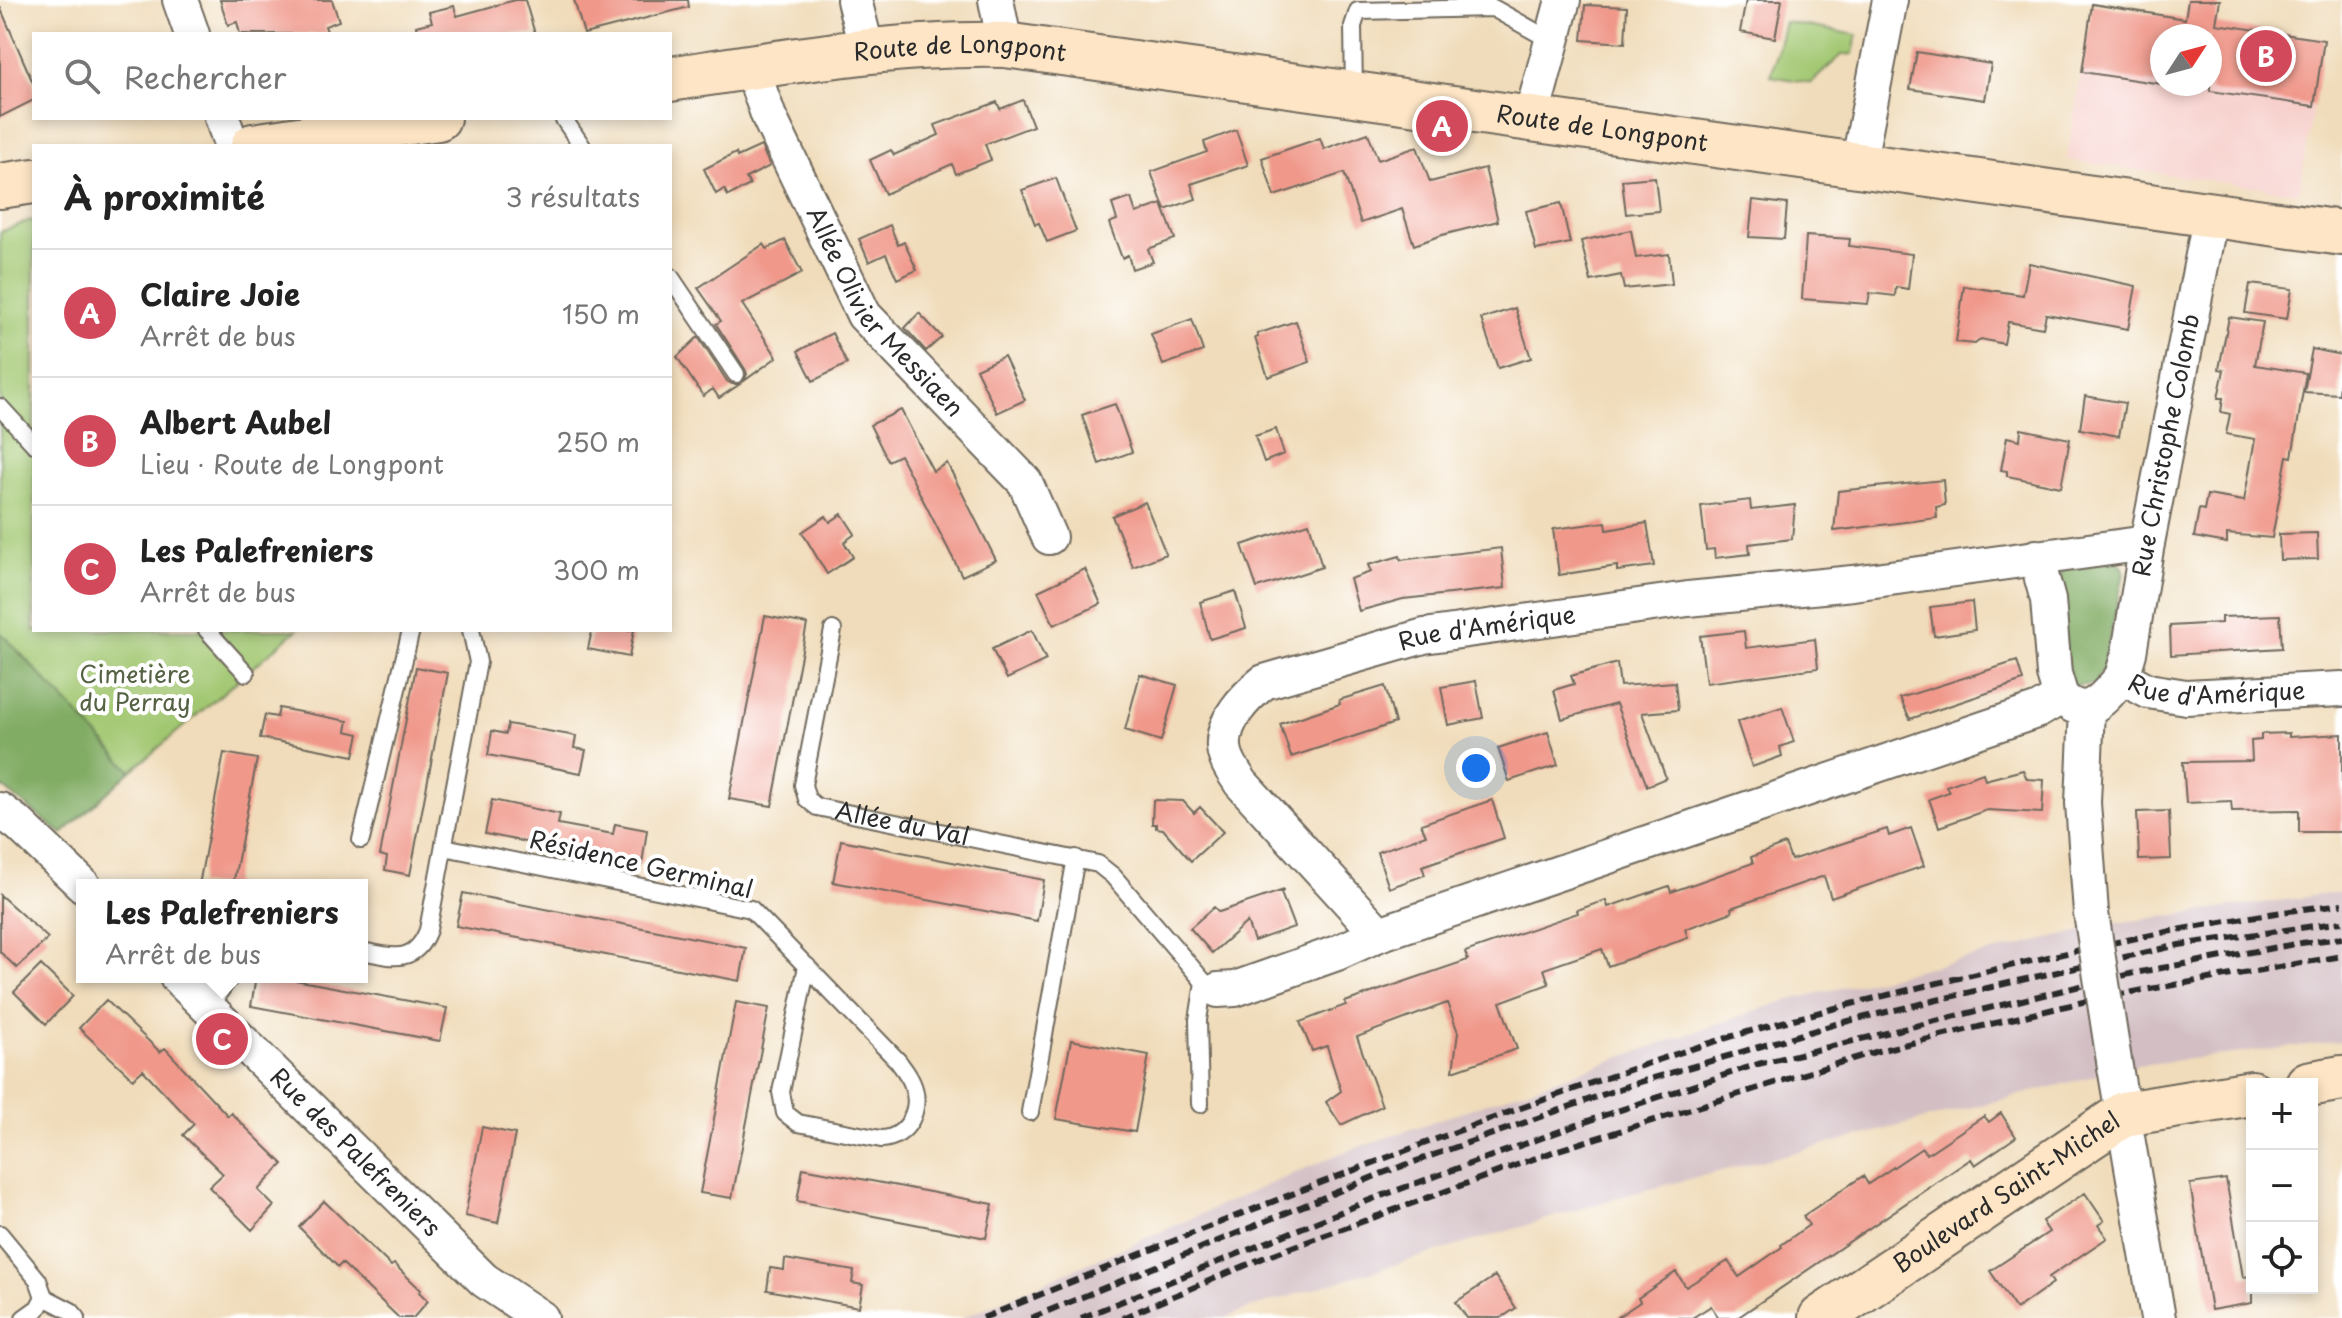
<!DOCTYPE html>
<html lang="fr">
<meta charset="utf-8">
<style>
:root{--surface:#fff;--page:#f6f6f6;--text:#222;--muted:#767676;--line:#e0e0e0;--accent:#d1495b}
body{margin:0;font-family:"Playpen Sans",sans-serif;background:var(--page);color:var(--text)}
.controls{position:absolute;right:24px;bottom:24px;display:grid;overflow:hidden;border-radius:0px;box-shadow:0 4px 12px #0003}
.controls button{width:72px;height:72px;display:grid;place-items:center;padding:0;border:0;border-bottom:2px solid var(--line);background:var(--surface);color:var(--text);font:40px sans-serif}
.compass{position:absolute;left:2150px;top:24px;width:72px;height:72px;border-radius:50%;background:var(--surface);box-shadow:0 4px 12px #0003;rotate:54deg}
.you{position:absolute;left:1476px;top:768px;width:28px;height:28px;margin:-20px;border:6px solid #fff;border-radius:50%;background:#1a73e8;box-shadow:0 0 0 12px #1a73e833}
.badge{display:grid;place-items:center;width:52px;height:52px;border-radius:50%;background:var(--accent);color:#fff;font-size:26px;font-weight:700}
.pin{position:absolute;translate:-50% -50%;border:4px solid #fff;box-shadow:0 2px 8px #0006}
.popup{position:absolute;left:76px;top:879px;width:292px;height:104px;box-sizing:border-box;display:grid;place-content:center;border-radius:0px;background:var(--surface);filter:drop-shadow(0 2px 6px #0005);font-size:26px;white-space:nowrap;color:var(--muted)}
.popup b{font-size:30px;color:var(--text)}
.popup::after{content:'';position:absolute;left:50%;top:100%;margin-left:-16px;border:16px solid transparent;border-top-color:var(--surface)}
.list{margin:0;padding:0;list-style:none}
h2{display:flex;justify-content:space-between;align-items:center;height:104px;margin:0;padding:0 32px;font-size:34px}
h2 small{font-size:26px;font-weight:400;color:var(--muted)}
.list li{display:grid;grid-template-columns:52px 1fr auto;gap:24px;align-items:center;box-sizing:border-box;height:128px;padding:0 32px;border-top:2px solid var(--line)}
.list b{display:block;font-size:30px;white-space:nowrap}
.list p{margin:0;font-size:26px;white-space:nowrap;color:var(--muted)}
.list em{font-size:26px;font-style:normal;color:var(--muted)}
.icon{flex:none;width:44px;height:44px;fill:none;stroke:currentColor;stroke-width:2;stroke-linecap:round;stroke-linejoin:round}
.map{position:relative;flex:none;width:2342px;height:1318px;overflow:hidden}
.search{position:absolute;background:var(--surface);box-shadow:0 4px 12px #0003;left:32px;top:32px;width:640px;height:88px;display:flex;align-items:center;gap:20px;box-sizing:border-box;padding:0 28px;border-radius:0px;color:var(--muted);font-size:30px}
.panel{position:absolute;background:var(--surface);box-shadow:0 4px 12px #0003;left:32px;top:144px;width:640px;height:488px;border-radius:0px}
.map>svg:first-child{display:block}
</style>
<div class="map">
<svg width="2342" height="1318" viewBox="0 0 2342 1318">
<rect width="100%" height="100%" fill="#fff"/>
<filter id="ink" filterUnits="userSpaceOnUse"><feTurbulence type="fractalNoise" baseFrequency=".0125" numOctaves="2"/><feDisplacementMap in="SourceGraphic" scale="16" xChannelSelector="R" yChannelSelector="G"/><feConvolveMatrix kernelMatrix="1 2 1 2 8 2 1 2 1" color-interpolation-filters="sRGB"/></filter>
<filter id="wash" filterUnits="userSpaceOnUse"><feTurbulence type="fractalNoise" baseFrequency=".006" numOctaves="4" result="noise"/><feDisplacementMap in="SourceGraphic" scale="32" xChannelSelector="R" yChannelSelector="G"/><feGaussianBlur stdDeviation="1.8" result="paint"/><feColorMatrix in="noise" values="0 0 0 0 0 0 0 0 0 0 0 0 0 0 0 0 0 1.4 0 .05"/><feComposite in="paint" operator="in"/></filter>
<g filter="url(#wash)">
<rect width="100%" height="100%" fill="#f0dcba"/>
<!-- built -->
<path fill="#f7d0cc" fill-rule="evenodd" d="M2188,0H2220L2217,24L2324,39L2299,193L2067,160L2092,4L2184,19ZM2162,36H2210V84H2162Z"/>
<!-- industrial -->
<path fill="#d2bec3" d="M2342,892V1041L2138,1065L1627,1195L1247,1309L1225,1318H962L1341,1153L1785,1001L2116,923Z"/>
<!-- green -->
<path fill="#a2c771" stroke="#66794e" stroke-width="2" d="M1785,22L1857,35L1853,54L1842,55L1811,83L1771,76Z
M31,220L34,223V630H297L131,771L0,632V232Z"/>
<!-- forest -->
<path fill="#81ac63" stroke="#566c47" stroke-width="2" d="M2117,560L2123,567L2124,574L2102,670L2095,684L2076,686L2070,681L2057,578L2067,566Z
M0,632L131,771L62,834L0,785Z"/>
<g id="blocks">
<!-- building -->
<path fill="#f0998b" d="M220,0H332L339,21L325,26L328,34H240L237,22L228,25Z
M515,0H525L535,34H417L416,26L432,22L429,12L454,6L457,16Z
M574,0H688L689,7L584,34Z
M1746,0H1782L1775,38L1740,32Z
M2188,0H2220L2216,24L2324,40L2314,106L2210,91V36H2162V84L2082,72L2092,4L2185,19Z
M1585,5L1627,7L1625,43L1582,40Z
M0,7L34,85V100L0,117Z
M1917,52L1991,64L1985,100L1910,89Z
M1023,100L1033,126L985,144L991,160L956,174L952,164L885,194L870,160L891,150L894,155L939,135L935,125L997,102L1000,109Z
M1236,130L1248,165L1191,184L1196,199L1165,210L1151,172L1207,152L1204,142Z
M1368,133L1378,160L1417,147L1430,182L1485,168L1498,221L1442,235L1414,245L1402,209L1361,223L1344,173L1274,196L1262,158L1320,138L1324,149Z
M761,146L770,166L746,178L750,185L728,196L724,189L716,194L704,169L736,153L737,157Z
M1655,177L1659,211L1626,214L1622,180Z
M1056,178L1076,231L1047,242L1039,223L1035,224L1022,190Z
M1131,198L1136,213L1162,204L1175,239L1148,249L1153,262L1132,269L1128,255L1122,258L1109,223L1117,220L1112,204Z
M1753,200L1787,204L1784,239L1749,237Z
M1561,203L1570,243L1536,250L1526,211Z
M890,225L898,245L904,242L917,270L897,279L886,254L869,262L859,239Z
M1631,230L1636,258L1669,254L1672,284L1624,289L1621,275L1591,281L1581,241Z
M1806,236L1850,239L1849,246L1912,254L1908,289L1896,287L1895,296L1870,293L1868,304L1802,299Z
M785,240L802,273L742,304L777,357L744,381L747,374L745,369L716,324L721,321L698,288L764,244L767,249Z
M2029,263L2136,286L2128,329L2046,314L2043,328L2008,322L2004,344L1981,339L1975,344L1956,342L1964,286L2023,295Z
M2250,284L2292,289L2287,319L2245,313Z
M1515,308L1531,358L1498,368L1481,319Z
M919,313L942,337L926,351L905,328Z
M2229,317L2263,322L2255,365L2306,373L2292,457L2287,456L2272,538L2227,534V543L2194,537L2199,509L2204,510L2207,495L2244,501L2255,439L2226,434L2230,414L2221,412L2223,398H2218L2224,370L2219,369Z
M1192,319L1203,351L1163,365L1151,334Z
M1296,321L1310,362L1268,377L1255,338L1258,337L1257,334Z
M832,333L847,364L813,381L798,351Z
M698,337L727,381L732,384H740L719,398L713,389L703,396L677,357Z
M2312,349L2342,355L2339,394L2304,392Z
M1004,356L1025,400L997,413L976,369Z
M2085,396L2125,403L2119,436L2080,429Z
M1115,404L1132,452L1099,464L1082,415Z
M901,410L933,471L947,463L996,560L962,576L900,455L888,461L870,425Z
M1276,429L1284,454L1264,462L1255,436Z
M2021,429L2070,439L2061,487L2007,476V471L2001,470L2007,437L2020,440Z
M1943,480L1945,505L1936,507L1937,518L1834,531L1838,491Z
M1750,500L1751,510L1795,505L1792,539L1749,544L1750,554L1715,558L1714,549L1706,550L1701,506Z
M1145,502L1166,554L1133,567L1112,516Z
M842,514L855,534L844,542L853,557L827,574L802,532L826,516L830,522Z
M1606,522L1607,530L1647,523L1654,566L1617,571V566L1559,575L1553,529Z
M1309,523L1322,567L1257,588L1242,545Z
M2317,533L2318,559L2280,560L2279,534Z
M1501,548L1505,588L1403,599L1359,611L1350,579L1371,572L1368,565L1400,556L1401,560Z
M1085,569L1101,604L1054,625L1038,591Z
M1235,591L1246,628L1210,639L1200,602Z
M1972,602L1975,630L1934,636L1930,607Z
M2280,615L2282,648L2171,655L2170,626L2221,623V617Z
M765,616L807,624L772,806L729,799Z
M592,630H634L629,657L588,649Z
M1032,630L1046,660L1007,679L992,649Z
M1744,631L1746,648L1815,639L1818,668L1706,683L1700,636Z
M2017,661L2023,681L1910,719L1900,698Z
M1617,663L1620,686L1675,682L1678,710L1642,713L1666,778L1647,786L1616,704L1562,719L1554,690L1574,684L1571,676Z
M416,667L448,673L410,875L385,870L387,857L380,855Z
M1140,674L1177,685L1161,741L1125,730Z
M1476,681L1483,718L1448,725L1441,687Z
M1385,686L1395,723L1291,757L1280,724L1340,704L1339,700Z
M1782,707L1794,742L1780,747L1782,756L1752,767L1737,722Z
M279,708L348,721L346,731L359,734L354,756L260,738L265,715L277,717Z
M508,724L576,736L574,748L586,750L581,773L488,755L492,731L506,734Z
M1548,732L1558,765L1509,781L1498,748Z
M2289,733V737L2342,734V832H2299V810L2232,811L2231,801L2186,803L2183,762L2252,761L2251,741L2261,740V734Z
M224,753L257,759L233,885H199Z
M2023,770L2027,779L2044,780L2042,813L1987,810L1939,827L1929,799L1949,792L1946,786L1983,773L1985,780Z
M492,800L560,814L558,824L613,834L615,824L647,830L642,864L485,834Z
M1153,800L1183,801L1194,813L1200,807L1223,832L1191,861L1163,829L1156,828V824H1152Z
M1492,800L1504,838L1422,866L1425,875L1389,888L1377,852L1426,835L1421,824Z
M2169,811L2171,859L2139,860L2137,812Z
M1911,828L1924,866L1831,898L1824,876L1731,908L1732,912L1685,929L1688,938L1608,966L1602,949L1544,969L1549,984L1500,1002L1517,1049L1453,1071L1458,1032L1447,1003L1357,1037L1382,1106L1341,1125L1326,1102L1341,1091L1327,1046L1312,1051L1300,1022L1346,1005L1345,1002L1468,960L1465,952L1578,913L1577,910L1606,900L1608,907L1669,886L1671,892L1753,863L1751,857L1785,844L1791,860L1887,829L1889,836Z
M841,840L1044,880L1037,921L833,882Z
M1284,890L1281,893L1294,927L1254,941L1247,922L1212,953L1190,928L1214,907L1219,912Z
M463,893L746,948L740,981L456,926Z
M0,895L48,938L17,968L0,952Z
M41,965L73,996L46,1024L14,992Z
M256,977H279L447,1008L440,1041L251,1006Z
M106,1000L160,1052L165,1048L228,1116L231,1113L283,1164L258,1190L274,1206L252,1230L209,1187L223,1174L183,1135L194,1124L143,1070L133,1079L79,1028Z
M736,1002L769,1008L732,1198L700,1193Z
M1071,1040L1149,1055L1135,1132L1056,1119Z
M2001,1113L2016,1137L1975,1165L1971,1159L1737,1318H1719L1711,1306L1692,1318H1616L1640,1302L1638,1298L1676,1272L1686,1287L1728,1261L1739,1277L1782,1247L1781,1245L1809,1225L1803,1216L1863,1176L1868,1184L1922,1148L1927,1154L1984,1116L1989,1122Z
M482,1127L515,1134L498,1223L465,1216Z
M803,1168L993,1204L986,1238L797,1201Z
M2226,1179L2243,1277L2252,1276V1303L2211,1310L2190,1184Z
M2085,1193L2104,1221L2098,1225L2107,1238L2049,1277L2053,1283L2016,1309L1990,1271L2049,1232L2042,1221Z
M324,1201L391,1266L394,1264L421,1290L419,1292L428,1301L413,1318H399L342,1263L338,1267L299,1227Z
M785,1259L854,1271L852,1283L863,1285L859,1307L767,1290L770,1268L784,1270Z
M1495,1276L1516,1308L1501,1318H1467L1456,1302Z"/>
</g>
</g>
<g filter="url(#ink)">
<use href="#blocks" fill-opacity="0" stroke="#70695d" stroke-width="2"/>
<g fill="none" stroke-linecap="round" stroke-linejoin="round">
<defs>
<g id="lane">
<path d="M1354,93L1353,26L1358,11L1493,8L1552,41"/>
<path d="M563,118L582,146"/>
<path d="M670,276L736,374"/>
<path d="M0,407L34,444"/>
<path d="M207,630L246,673"/>
<path id="s1" d="M833,630L803,785L807,799L817,807L1098,864L1113,876L1204,982L1218,990"/>
<path d="M361,840L411,630"/>
<path d="M444,847L751,909L898,1061C903,1068 909,1075 912,1083C923,1108 908,1138 881,1139L798,1123L785,1113L781,1092L807,966"/>
<path d="M362,951C391,957 415,965 428,930L478,662L471,630"/>
<path d="M208,1008L230,977"/>
<path d="M1200,1104L1198,1020L1204,982"/>
<path d="M1030,1112L1076,858"/>
<path d="M0,1234L38,1280L44,1297L38,1308L24,1318"/>
<path d="M44,1297L71,1311L77,1318"/>
</g>
<g id="street">
<path d="M180,0L192,34"/>
<path d="M854,0L867,51"/>
<path d="M996,0L1005,45"/>
<path id="s2" d="M751,67L769,117L864,315L1025,482L1049,537"/>
<path d="M222,118L232,146"/>
<path d="M1531,119L1563,0"/>
<path d="M1858,166L1890,0"/>
<path d="M2036,557L2048,600L2054,674L2061,697"/>
<path id="s3" d="M2122,677L2129,653L2147,543L2211,214"/>
<path d="M2087,708L2083,803L2091,913"/>
<path d="M0,810L20,825L83,885"/>
<path id="s4" d="M1379,934L1241,783C1234,772 1225,761 1224,747C1222,721 1245,697 1264,682L1424,636L1688,599L1853,583L2147,543"/>
<path id="s5" d="M177,977L484,1280L541,1318"/>
<path id="s6" d="M1218,990L1235,989L1337,953L1379,934L2039,710L2061,697C2088,722 2104,698 2122,677L2148,691L2186,697L2342,689"/>
<path d="M2115,1067L2158,1318"/>
</g>
<g id="secondary">
<path id="s7" d="M670,79C781,62 893,43 1005,45L2342,233"/>
<path d="M253,146L438,118"/>
<path d="M0,186L34,181"/>
<path d="M2308,1084L2342,1078"/>
<path id="s8" d="M1821,1318L2124,1114L2252,1093"/>
</g>
</defs>
<!-- lane casing -->
<use href="#lane" stroke="#70695d" stroke-width="20"/>
<!-- street casing -->
<use href="#street" stroke="#70695d" stroke-width="38"/>
<!-- secondary casing -->
<use href="#secondary" stroke="#70695d" stroke-width="48"/>
<!-- lane -->
<use href="#lane" stroke="#fff" stroke-width="16"/>
<!-- street -->
<use href="#street" stroke="#fff" stroke-width="34"/>
<!-- secondary -->
<use href="#secondary" stroke="#fde5c5" stroke-width="44"/>
<!-- rail -->
<path stroke="#2b2b2b" stroke-width="6" stroke-dasharray="12 6" stroke-linecap="butt" d="M983,1318C1213,1224 1443,1132 1679,1053C1783,1019 1891,994 1997,969C2111,942 2226,918 2342,904
M1031,1318L1383,1173L1630,1085L1836,1024L2017,981L2179,945L2342,922
M1081,1318L1370,1200L1602,1116L1758,1064L2134,973L2301,943L2342,938
M1122,1318L1263,1258L1558,1150L1878,1051L2104,997L2342,956"/>
<defs>
<path id="street-bridge" d="M2091,913L2115,1067"/>
</defs>
<!-- street-bridge casing -->
<use href="#street-bridge" stroke="#70695d" stroke-width="38" stroke-linecap="butt"/>
<!-- street-bridge -->
<use href="#street-bridge" stroke="#fff" stroke-width="34"/>
</g>
</g>
<g text-anchor="middle" stroke-width="8" stroke-linejoin="round" paint-order="stroke">
<!-- street labels -->
<g font-size="24" fill="#2b2b2b" stroke="#fff">
<text dy="8" stroke="none"><textPath href="#s7" startOffset="292">Route de Longpont</textPath></text>
<text dy="8" stroke="none"><textPath href="#s7" startOffset="940">Route de Longpont</textPath></text>
<text dy="8" stroke="none"><textPath href="#s2" startOffset="282">Allée Olivier Messiaen</textPath></text>
<text dy="8" stroke="none"><textPath href="#s3" startOffset="236">Rue Christophe Colomb</textPath></text>
<text dy="8" stroke="none"><textPath href="#s4" startOffset="554">Rue d'Amérique</textPath></text>
<text dy="8" stroke="none"><textPath href="#s6" startOffset="1068">Rue d'Amérique</textPath></text>
<text dy="8" stroke="none"><textPath href="#s1" startOffset="272">Allée du Val</textPath></text>
<text transform="translate(641 865) rotate(13)" y="8">Résidence Germinal</text>
<text dy="8" stroke="none"><textPath href="#s5" startOffset="250">Rue des Palefreniers</textPath></text>
<text dy="8" stroke="none"><textPath href="#s8" startOffset="224">Boulevard Saint-Michel</textPath></text>
</g>
<!-- park labels -->
<g font-size="24" fill="#556244" stroke="#fff">
<text x="135" y="683">Cimetière<tspan x="135" dy="28">du Perray</tspan></text>
</g>
</g>
</svg>
<div class="controls">
<button>+</button>
<button>−</button>
<button><svg class="icon" aria-label="locate" viewBox="0 0 24 24"><circle cx="12" cy="12" r="6"/><path d="M12 2v4M12 18v4M2 12h4M18 12h4"/></svg></button>
</div>
<svg class="compass" viewBox="-18 -18 36 36"><path d="M0-13l5 13h-10z" fill="#e53935"/><path d="M0 13l5-13h-10z" fill="#767676"/></svg>
<div class="you"></div>
<div class="pin badge" style="left:1442px;top:126px">A</div>
<div class="pin badge" style="left:2266px;top:56px">B</div>
<div class="pin badge" style="left:222px;top:1039px">C</div>
<div class="popup"><b>Les Palefreniers</b>Arrêt de bus</div>
<div class="search"><svg class="icon" aria-label="search" viewBox="0 0 24 24"><circle cx="10" cy="10" r="6"/><path d="M15 15l6 6"/></svg>Rechercher</div>
<section class="panel">
<h2>À proximité<small>3 résultats</small></h2>
<ul class="list">
<li><span class="badge">A</span><div><b>Claire Joie</b><p>Arrêt de bus</p></div><em>150 m</em></li>
<li><span class="badge">B</span><div><b>Albert Aubel</b><p>Lieu · Route de Longpont</p></div><em>250 m</em></li>
<li><span class="badge">C</span><div><b>Les Palefreniers</b><p>Arrêt de bus</p></div><em>300 m</em></li>
</ul>
</section>
</div>
